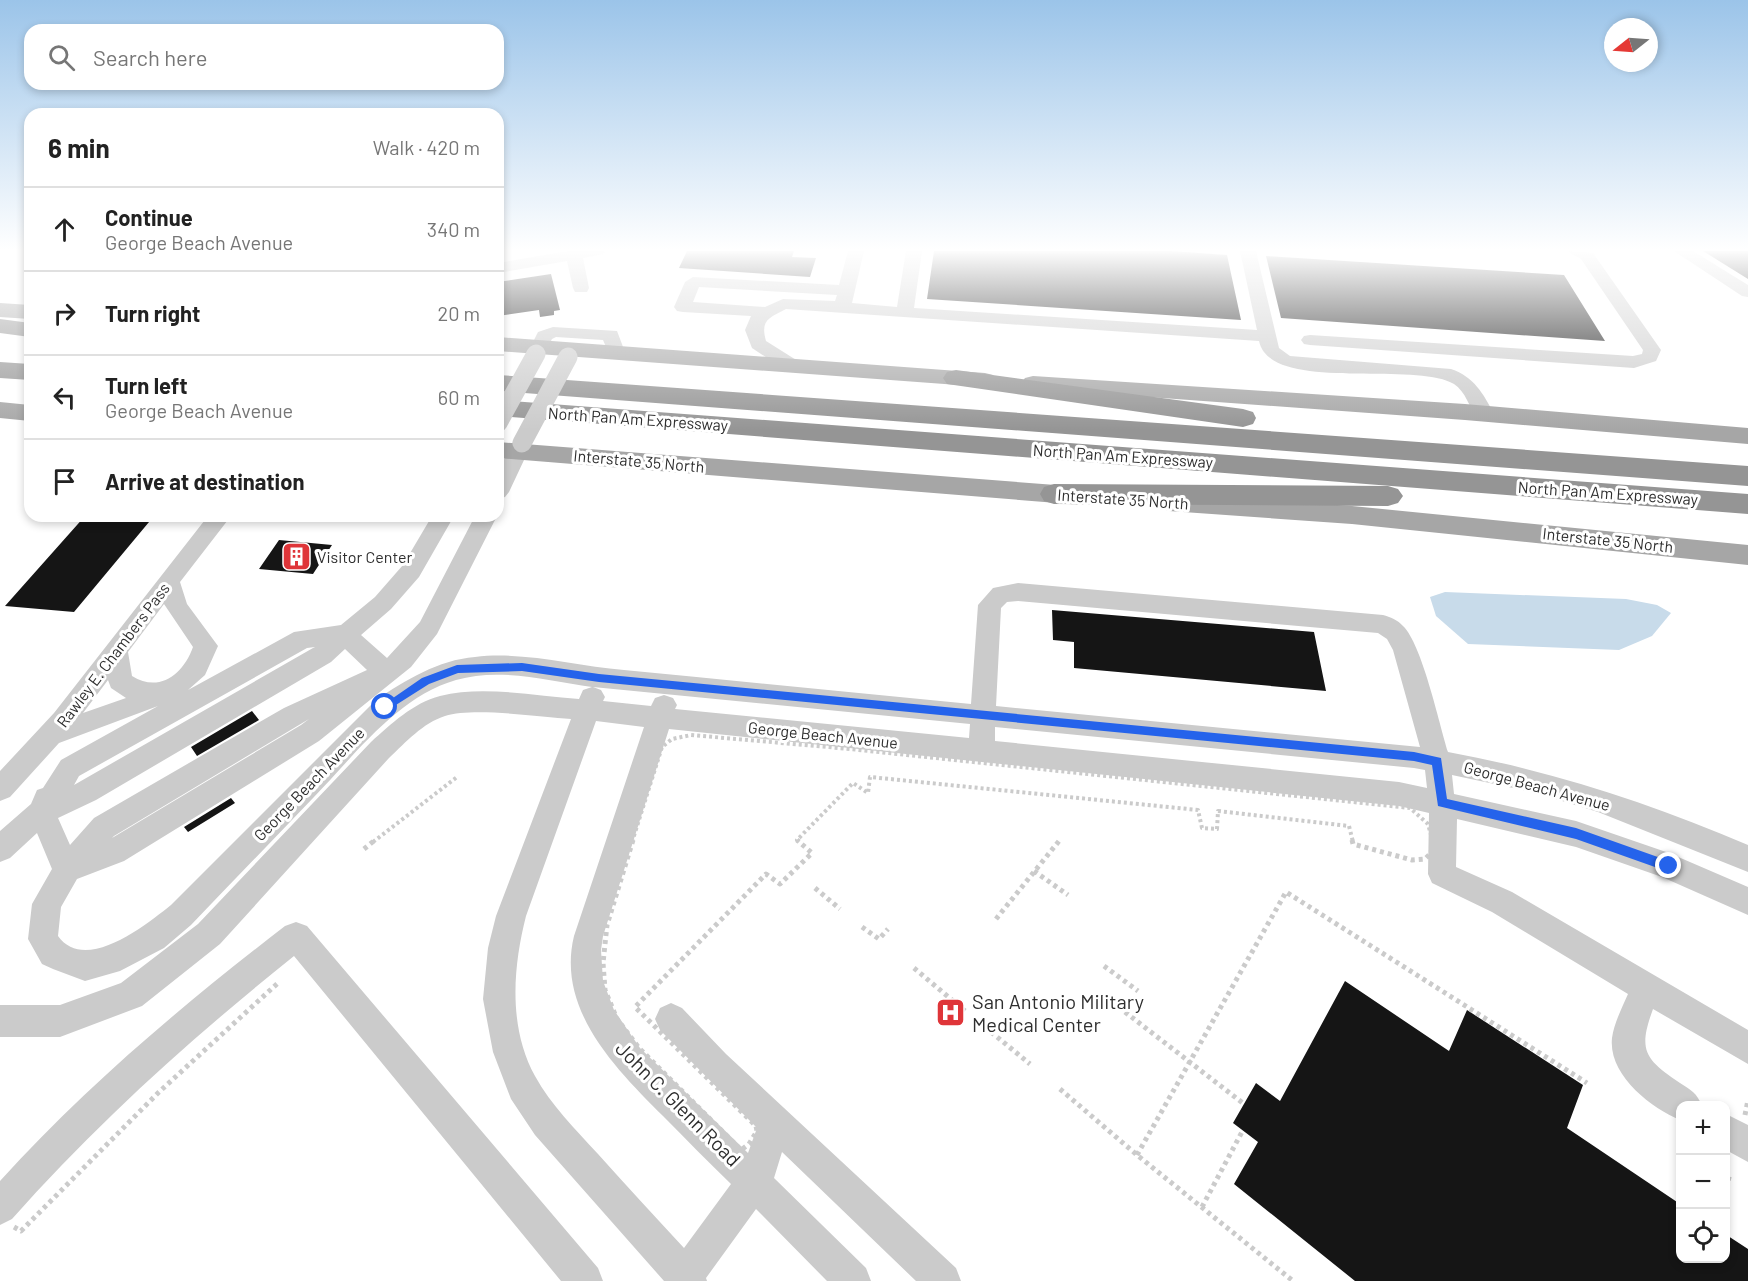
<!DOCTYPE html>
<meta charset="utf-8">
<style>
:root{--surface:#fff;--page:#f6f6f6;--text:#222;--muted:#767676;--line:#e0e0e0}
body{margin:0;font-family:Barlow,sans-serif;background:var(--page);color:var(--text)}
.controls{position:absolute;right:18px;bottom:18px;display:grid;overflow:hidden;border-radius:12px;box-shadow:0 3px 9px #0003}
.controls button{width:54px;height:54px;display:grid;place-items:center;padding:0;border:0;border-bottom:2px solid var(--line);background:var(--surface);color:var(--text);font:30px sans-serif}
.compass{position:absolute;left:1604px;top:18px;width:54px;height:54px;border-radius:50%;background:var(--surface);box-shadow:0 3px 9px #0003;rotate:253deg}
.stop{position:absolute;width:18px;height:18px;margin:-14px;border:4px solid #2563eb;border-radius:50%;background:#fff}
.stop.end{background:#2563eb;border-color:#fff;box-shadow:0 2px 6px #0008}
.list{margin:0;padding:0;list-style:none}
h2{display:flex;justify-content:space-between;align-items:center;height:78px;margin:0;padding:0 24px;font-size:26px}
h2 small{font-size:20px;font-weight:400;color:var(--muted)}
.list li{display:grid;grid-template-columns:39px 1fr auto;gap:18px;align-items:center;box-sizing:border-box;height:84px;padding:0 24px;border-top:2px solid var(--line)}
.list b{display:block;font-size:22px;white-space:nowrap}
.list p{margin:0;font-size:20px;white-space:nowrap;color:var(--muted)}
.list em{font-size:20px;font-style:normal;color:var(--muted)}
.icon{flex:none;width:33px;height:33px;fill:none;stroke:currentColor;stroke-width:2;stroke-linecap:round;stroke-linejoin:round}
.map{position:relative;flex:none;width:1748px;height:1281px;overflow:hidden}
.search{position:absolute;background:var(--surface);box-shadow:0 3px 9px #0003;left:24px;top:24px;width:480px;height:66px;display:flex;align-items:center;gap:15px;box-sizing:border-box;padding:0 21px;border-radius:18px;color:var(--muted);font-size:22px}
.panel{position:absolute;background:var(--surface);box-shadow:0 3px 9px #0003;left:24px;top:108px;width:480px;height:414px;border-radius:18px}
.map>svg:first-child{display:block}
</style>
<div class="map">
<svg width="1748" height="1281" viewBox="0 0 1748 1281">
<rect width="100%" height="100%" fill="#fff"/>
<!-- water -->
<path fill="#c8dbea" d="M1445,592L1626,599L1657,605L1671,613L1652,636L1619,650L1468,644L1436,616L1430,597Z"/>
<!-- building -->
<path fill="#151515" d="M687,251H794L792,257L816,258L810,277L679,268Z
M934,251H1171L1227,255L1241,320L927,299Z
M1703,251H1748V279Z
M1266,256L1564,275L1605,341L1281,318Z
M551,274L560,310L554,311V315L540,317L539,310L498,316V282Z
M85,516H154L74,612L5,606Z
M279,540L332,545L313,574L259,569Z
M1052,610L1314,632L1326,691L1074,668V642L1053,640Z
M252,711L259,720L197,756L191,747Z
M231,798L235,803L188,832L184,827Z
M1345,981L1449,1051L1467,1010L1583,1085L1567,1128L1680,1204V1258H1725V1234L1748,1249V1281H1355L1234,1184L1258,1142L1233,1123L1256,1083L1280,1101Z"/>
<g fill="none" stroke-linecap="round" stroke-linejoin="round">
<!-- path-far1 -->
<path stroke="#cbcbcb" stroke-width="4" stroke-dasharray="3 3" stroke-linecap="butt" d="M373,842L457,777
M632,842L662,747L672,739L691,735L850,749L1410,808L1428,824L1433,842
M799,842L797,840L853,783L868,793L870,777L1198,810L1202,828L1217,829L1218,811L1349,826L1353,842"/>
<!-- path -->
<path stroke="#cbcbcb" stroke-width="5" stroke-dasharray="4 4" stroke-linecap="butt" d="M633,840L607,925L603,963L605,990L617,1019L639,1048L741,1150L749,1144L757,1131L756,1126L635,1007L766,874L780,884L812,853L797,840
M1352,840L1353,844L1412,860L1425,859L1431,853L1433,840
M364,849L375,840
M1034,871L1068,895
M815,888L840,909
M996,919L1059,841
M862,927L879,939L888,929
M1104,966L1138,991
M914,968L965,1011
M1125,1012L1244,1104
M991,1032L1030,1064
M1060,1089L1137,1155L1293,1281
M1745,1115L1748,1100
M1137,1155L1286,892L1587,1083
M1726,1188L1730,1174
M1202,1207L1243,1130
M14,1227L21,1231L159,1092L279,982"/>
<!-- minor -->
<path fill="#cbcbcb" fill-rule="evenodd" d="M568,251H605L603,254L583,258L589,288L587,292H575L573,288L567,261L498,273V263Z
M848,251H864L852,303L897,307L906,251H922L914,308L1257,330L1240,251H1256L1279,348L1290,356L1451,369C1474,377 1483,393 1494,414L1491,418L1484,420L1477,418C1469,407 1466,392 1454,384C1416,360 1270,394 1259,341L786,309C769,318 760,320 766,341L801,363L803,367L801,371H787L752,348L745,330L751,316L683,312L677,311L674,307L685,282L693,277L839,285ZM699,287L837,295L835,301L783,299L765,307L693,302Z
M1567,251L1593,253L1661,350L1656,361L1634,368L1310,345L1304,344L1301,340L1304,336L1310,335L1633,356L1642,354L1643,350L1581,259Z
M1674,251H1693L1748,285V297L1742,296Z
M553,327L617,331L625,352L622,356H610L603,340L556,337L552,339L542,358H530L527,354L538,332Z
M522,436L529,438L532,443L509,492L505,497L498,499V471L515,438Z
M208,516H231L180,582L187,604L218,646L205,675L188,690L294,632L341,625L375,597L403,565L432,516H454L419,577L391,609L361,635L387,658L420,622L475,516H497L437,634L411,667L319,741L124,861L77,879L61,907L58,936C85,974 146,925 171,905L376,700C406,680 438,660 475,657C524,651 575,666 624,670C739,681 855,693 971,704L978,605L993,588L1018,583L1383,615C1390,617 1398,620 1403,626C1422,644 1439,723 1448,752C1552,771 1650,803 1748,845V872L1598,812L1536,793L1452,775L1454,794L1576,821L1669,853L1748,887V915L1662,877L1576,847L1457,819L1456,867L1512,892L1748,1030V1064L1653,1009C1638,1050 1644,1059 1680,1083C1691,1090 1697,1093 1702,1106H1680V1120C1651,1108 1608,1075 1612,1038C1614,1023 1622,1008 1628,994L1492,912L1432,883L1428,874L1429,813L1399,806L669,729L603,936L601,950L603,981L614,1010L640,1048L748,1153L757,1128L660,1030L655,1019L660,1008L671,1003L682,1008L726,1054L956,1268L961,1281H916L782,1152L774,1178L866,1268L871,1281H827L756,1209L706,1278L707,1281H664L535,1135L511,1099L493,1052L483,999L488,948L496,916L571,719C539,717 474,707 445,716C423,723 406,742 389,758L220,944L142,1006L60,1037H0V1005H60L121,983L198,924L371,742C391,724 413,703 440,696C483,685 534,696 579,699L583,690L592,687C548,681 500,667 456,680C397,697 355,755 314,797C273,840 232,882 191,925L164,948L120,971L85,981L53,969L42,964L28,939L32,904L52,869L37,833L10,858L0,862V831L31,804L37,790L43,788L61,760L158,706L59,743L10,797L0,801V771L54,713ZM1018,601L1378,633L1387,639L1393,650L1420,747L996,706L1001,608L1007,602ZM164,604L193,647C183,675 159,693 132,676L128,652ZM315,647L313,648L74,785L79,776L307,648ZM345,649L367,670L284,708L94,818L70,845L58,818L96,800L331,662ZM108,680L111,688L126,698L83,713ZM593,687L970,724L969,738L675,709L677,705L673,698L664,695L655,698L651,706L603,701L605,697L601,690ZM309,719L301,725L112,838L114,836ZM596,721L644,727L574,936C556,1010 617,1070 663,1116C686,1139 708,1162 731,1184L684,1248C655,1217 626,1185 598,1154C575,1129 551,1105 535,1076C508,1027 513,967 526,916ZM995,727L1414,768L1425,770L1427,788L1399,782L995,741Z
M296,922L307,926L598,1268L603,1281H561L294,956C193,1037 98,1122 12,1219L0,1225V1181C86,1086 184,1004 285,926Z
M1726,1114L1748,1125V1162L1726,1150Z"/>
<!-- major -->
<path fill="#a6a6a6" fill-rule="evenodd" d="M0,303L30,305V319L0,317Z
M498,337L985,373L993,375L997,380L993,385L985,387L498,351Z
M1033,376L1465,404L1748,428V444L1465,420L1025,388L1021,383L1025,378Z
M0,402L30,405V421L0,418Z
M498,442L1082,487L1091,490L1095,496L1091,502L1082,505L498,458Z
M1169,493L1352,506L1748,545V565L1352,524L1169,511L1160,508L1156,502L1160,496Z"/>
<!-- highway -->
<path fill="#959595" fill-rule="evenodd" d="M0,319L30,323V337L0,333Z
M0,362L30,364V380L0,378Z
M956,370L1243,409L1253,412L1256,418L1253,424L1243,427L947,384L943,378L947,372Z
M498,375L1748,466V486L498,391Z
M498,400L1748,494V514L498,416Z
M1054,484L1388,486L1398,489L1403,496L1398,503L1388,506L1054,504L1044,501L1040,494L1044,487Z"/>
<!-- minor-bridge -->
<path stroke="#cbcbcb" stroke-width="19" d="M498,423L536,354
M522,443L568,357"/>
</g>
<!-- sky -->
<linearGradient id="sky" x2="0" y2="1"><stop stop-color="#9bc4e9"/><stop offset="0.58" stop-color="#fff"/><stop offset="1" stop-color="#fff" stop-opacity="0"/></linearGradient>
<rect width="1748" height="430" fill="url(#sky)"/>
<!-- route -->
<path fill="#2563eb" d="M522,663L599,674L1414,752L1441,758L1447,799L1576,828L1669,861L1675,866L1669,872L1576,839L1438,806L1432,765L1414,761L599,682L522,671L458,673L429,684L388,710H381L380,707L422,678L457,665Z"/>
<!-- icons -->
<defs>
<symbol id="building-square" viewBox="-11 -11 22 22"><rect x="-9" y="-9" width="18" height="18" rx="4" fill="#df3539" stroke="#fff"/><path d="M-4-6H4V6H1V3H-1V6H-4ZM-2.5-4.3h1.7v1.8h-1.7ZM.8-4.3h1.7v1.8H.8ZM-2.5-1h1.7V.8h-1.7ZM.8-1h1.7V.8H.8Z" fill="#fff"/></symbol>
<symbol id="hospital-square" viewBox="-11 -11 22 22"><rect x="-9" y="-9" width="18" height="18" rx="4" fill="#df3539" stroke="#fff"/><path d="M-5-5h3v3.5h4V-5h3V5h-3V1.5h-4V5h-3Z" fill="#fff"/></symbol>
</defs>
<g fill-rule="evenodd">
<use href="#building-square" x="280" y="540" width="33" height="33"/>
<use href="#hospital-square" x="934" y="996" width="33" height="33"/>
</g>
<g text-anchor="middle" stroke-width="6" stroke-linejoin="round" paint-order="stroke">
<!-- street labels -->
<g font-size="16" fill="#2e2e2e" stroke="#fff">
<text transform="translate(638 419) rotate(4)" y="6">North Pan Am Expressway</text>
<text transform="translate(1123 456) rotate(4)" y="6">North Pan Am Expressway</text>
<text transform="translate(639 461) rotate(5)" y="6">Interstate 35 North</text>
<text transform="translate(1608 493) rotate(4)" y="6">North Pan Am Expressway</text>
<text transform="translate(1123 499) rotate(4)" y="6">Interstate 35 North</text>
<text transform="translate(1608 540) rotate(6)" y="6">Interstate 35 North</text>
<text transform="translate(113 655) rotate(-53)" y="6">Rawley E. Chambers Pass</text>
<text transform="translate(823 735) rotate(6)" y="6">George Beach Avenue</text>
<text transform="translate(309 784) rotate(-46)" y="6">George Beach Avenue</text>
<text transform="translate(1537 786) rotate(15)" y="6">George Beach Avenue</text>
</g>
<!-- poi labels -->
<g font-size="16" fill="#2e2e2e" stroke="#fff" text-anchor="start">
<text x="317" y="563">Visitor Center</text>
</g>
<!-- near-poi labels -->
<g font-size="20" fill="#2e2e2e" stroke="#fff" text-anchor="start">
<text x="972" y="1009">San Antonio Military<tspan x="972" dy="23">Medical Center</tspan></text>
</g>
<!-- near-street labels -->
<g font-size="20" fill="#2e2e2e" stroke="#fff">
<text transform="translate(678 1104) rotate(45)" y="7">John C. Glenn Road</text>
</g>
</g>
</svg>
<div class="controls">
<button>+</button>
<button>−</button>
<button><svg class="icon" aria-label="locate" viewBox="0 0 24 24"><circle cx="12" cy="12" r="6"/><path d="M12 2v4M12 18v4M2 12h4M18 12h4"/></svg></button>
</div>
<svg class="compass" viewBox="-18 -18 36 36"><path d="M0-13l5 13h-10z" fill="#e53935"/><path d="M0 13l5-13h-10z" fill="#767676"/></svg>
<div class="stop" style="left:385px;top:707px"></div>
<div class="stop end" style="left:1669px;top:866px"></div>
<div class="search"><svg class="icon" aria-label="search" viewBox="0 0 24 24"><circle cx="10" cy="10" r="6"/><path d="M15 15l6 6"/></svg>Search here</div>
<section class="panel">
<h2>6 min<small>Walk · 420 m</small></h2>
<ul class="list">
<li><svg class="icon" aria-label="ahead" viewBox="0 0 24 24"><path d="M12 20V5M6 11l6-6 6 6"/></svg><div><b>Continue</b><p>George Beach Avenue</p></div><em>340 m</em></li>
<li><svg class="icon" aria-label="right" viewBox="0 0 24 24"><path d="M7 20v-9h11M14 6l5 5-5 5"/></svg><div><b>Turn right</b></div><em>20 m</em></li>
<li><svg class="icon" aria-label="left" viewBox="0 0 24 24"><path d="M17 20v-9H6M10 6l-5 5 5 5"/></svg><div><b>Turn left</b><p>George Beach Avenue</p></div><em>60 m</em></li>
<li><svg class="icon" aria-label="arrive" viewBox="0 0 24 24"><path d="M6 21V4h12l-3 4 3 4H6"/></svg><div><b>Arrive at destination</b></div></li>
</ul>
</section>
</div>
